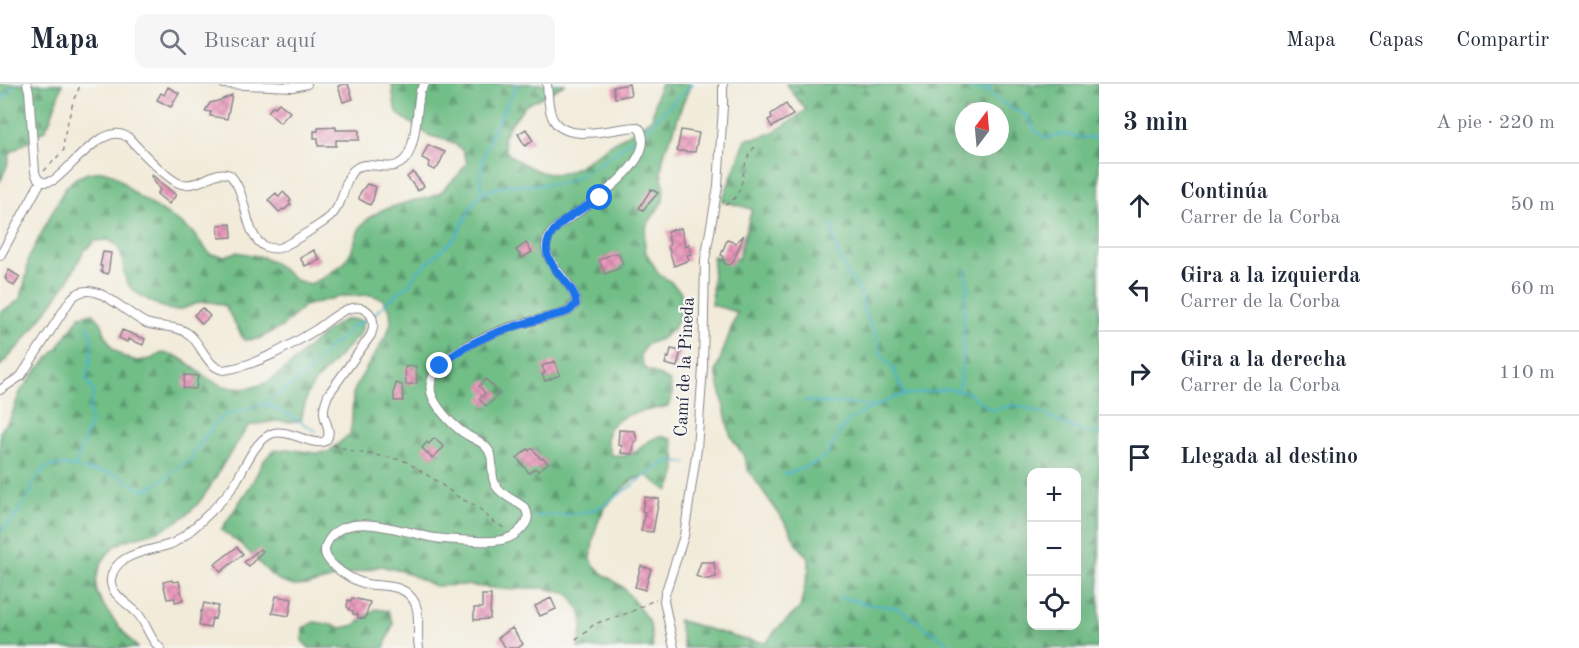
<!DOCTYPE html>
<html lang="es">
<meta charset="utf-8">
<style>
:root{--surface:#fff;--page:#f6f6f7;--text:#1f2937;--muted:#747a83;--line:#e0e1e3}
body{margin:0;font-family:"Old Standard TT",serif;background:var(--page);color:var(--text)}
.controls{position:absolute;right:18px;bottom:18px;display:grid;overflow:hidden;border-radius:12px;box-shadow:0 6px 24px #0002}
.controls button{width:54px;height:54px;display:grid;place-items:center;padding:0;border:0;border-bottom:2px solid var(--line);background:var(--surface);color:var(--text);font:30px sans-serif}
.compass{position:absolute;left:955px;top:18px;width:54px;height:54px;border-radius:50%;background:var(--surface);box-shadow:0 6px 24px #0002;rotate:16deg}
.stop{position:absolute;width:18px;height:18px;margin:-14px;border:4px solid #1a73e8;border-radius:50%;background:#fff}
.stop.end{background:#1a73e8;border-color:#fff;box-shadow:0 2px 6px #0008}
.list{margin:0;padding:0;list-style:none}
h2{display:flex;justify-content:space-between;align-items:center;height:78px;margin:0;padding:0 24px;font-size:26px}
h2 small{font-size:20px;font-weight:400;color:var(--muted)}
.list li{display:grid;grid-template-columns:39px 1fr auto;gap:18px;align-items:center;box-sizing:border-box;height:84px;padding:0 24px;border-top:2px solid var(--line)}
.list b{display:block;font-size:22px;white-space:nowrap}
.list p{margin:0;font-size:20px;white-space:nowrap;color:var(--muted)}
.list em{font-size:20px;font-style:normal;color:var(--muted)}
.icon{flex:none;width:33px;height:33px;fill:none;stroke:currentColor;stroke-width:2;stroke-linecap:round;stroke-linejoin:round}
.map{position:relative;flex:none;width:1099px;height:564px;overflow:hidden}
header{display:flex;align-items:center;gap:36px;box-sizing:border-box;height:84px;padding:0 30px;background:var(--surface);border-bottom:2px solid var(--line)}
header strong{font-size:28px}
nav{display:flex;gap:33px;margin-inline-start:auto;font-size:21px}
.search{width:420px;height:54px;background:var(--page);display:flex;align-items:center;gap:15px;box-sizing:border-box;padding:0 21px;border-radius:12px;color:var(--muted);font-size:22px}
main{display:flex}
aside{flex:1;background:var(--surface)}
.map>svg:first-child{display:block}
</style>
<header>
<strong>Mapa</strong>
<div class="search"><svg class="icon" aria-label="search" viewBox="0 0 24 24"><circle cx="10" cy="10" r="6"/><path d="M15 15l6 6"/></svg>Buscar aquí</div>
<nav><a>Mapa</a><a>Capas</a><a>Compartir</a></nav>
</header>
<main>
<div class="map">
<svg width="1099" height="564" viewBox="0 0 1099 564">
<defs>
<pattern id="forest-firs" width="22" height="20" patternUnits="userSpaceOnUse" patternTransform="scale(1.5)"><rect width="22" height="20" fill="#71be87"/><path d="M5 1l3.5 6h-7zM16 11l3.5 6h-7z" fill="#5c9a70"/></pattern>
<pattern id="building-cross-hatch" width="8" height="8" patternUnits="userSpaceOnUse" patternTransform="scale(1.5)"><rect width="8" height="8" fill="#ec98bc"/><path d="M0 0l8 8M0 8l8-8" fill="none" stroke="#bf7c9a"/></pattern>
</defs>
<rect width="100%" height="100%" fill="#f6f6f2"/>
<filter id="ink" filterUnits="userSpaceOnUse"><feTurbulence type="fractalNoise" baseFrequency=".0167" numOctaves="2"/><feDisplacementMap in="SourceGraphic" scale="12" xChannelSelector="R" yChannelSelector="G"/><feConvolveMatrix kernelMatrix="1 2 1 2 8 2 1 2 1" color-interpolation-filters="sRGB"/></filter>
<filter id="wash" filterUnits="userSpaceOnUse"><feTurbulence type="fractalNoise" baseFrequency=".008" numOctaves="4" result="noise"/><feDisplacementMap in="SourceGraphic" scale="24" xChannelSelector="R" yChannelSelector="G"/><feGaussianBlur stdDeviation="1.35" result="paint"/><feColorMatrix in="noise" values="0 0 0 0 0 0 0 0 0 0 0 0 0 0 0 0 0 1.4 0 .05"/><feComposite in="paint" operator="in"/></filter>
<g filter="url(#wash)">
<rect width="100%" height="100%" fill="#f2ebd9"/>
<!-- forest -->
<path fill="url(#forest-firs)" stroke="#4a7061" stroke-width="1.5" fill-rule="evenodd" d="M0,0H62L51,34L45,46L10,69L7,82L0,98Z
M392,0H566L526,21L509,42L503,54C504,58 505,65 507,68C511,73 520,78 526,81C562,104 584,77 613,59C616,56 621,55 625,52C634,47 643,40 652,34L657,9L661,0H691L682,21L673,49L667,61L663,74L661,88L664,102L663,117L647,141L644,154L646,169L659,190L671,198L681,208L683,221L679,234L672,246L661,255L647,260L640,271L644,284L670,297L673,310L668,322C643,329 627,325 608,345L607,358L611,371L624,372L636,368L647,358L659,352L672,355C676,377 680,387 668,407L647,392C632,394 629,398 619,408C597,429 593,448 591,477L600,488L623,503L642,528L650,539L653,564H578C585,537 586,532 569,510L543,504H527L513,506L463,501L435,502L405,488L381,482L308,501L294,502L282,498L271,491L243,462L221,446L251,401L263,378L272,367L287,365L315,369L328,368L350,350L352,337L353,310L358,298L386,252L391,239L390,226L383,215L371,211L344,212L330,215L304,222L282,243L258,255L244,256L225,222C217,219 207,216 198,219C190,221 184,226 176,226C165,227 134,210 128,200C121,189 125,176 119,165C117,161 112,158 109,156L95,157L84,167L68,197L53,218L20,261L0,282V228L10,223L21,214L27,189L28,175L65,104L76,94L88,89L102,87L115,91L135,110L182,140L192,148L210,170L224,172L237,168L262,173L274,179L296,196L310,200L323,194L344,179L351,168L360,143L370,133L382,126L415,116L428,114L440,109L459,90L467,78L463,67L452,58L428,51L398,30L394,18Z
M786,0H1099V564H684L678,536L742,555L766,559L776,546L800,524L809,485V475L797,460L787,441L748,386L743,370L735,359L730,350L716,287L737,228L712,221L713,172L738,175L752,125L722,117L746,55C773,53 785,41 806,26ZM964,27H1000V63H964ZM1032,388H1076V542H1032Z
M93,229L102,240L106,253L113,265L124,273L137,277L151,275L162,269C166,270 172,270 176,272C197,282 208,302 235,304C277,309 300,265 330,245C335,241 343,235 350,235C354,235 360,237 364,237L360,250L314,299L307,310L301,337L288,338L275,337L248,342C241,354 233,365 225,377C213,397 204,417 185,432C174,440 161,447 148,450C139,453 130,454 122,458C106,466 95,486 96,504C98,519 126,552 138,564H0V348L11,333L20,308L38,285L57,265L80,232Z
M375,525L388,527L393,540L384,564H309L302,557L303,544L314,538L328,540L342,544L355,541Z"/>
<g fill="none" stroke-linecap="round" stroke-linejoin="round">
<!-- stream -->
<path stroke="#4fb5ce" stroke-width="2" d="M961,0L969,4L987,7
M992,0L988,7L1007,22L1026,31L1036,47L1045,54L1064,50L1084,54H1099
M0,18L13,3
M647,44L692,0
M482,109C474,71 501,32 518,0
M833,139L834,156L838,169L848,191L861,209L864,227L876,251L881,270L893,284L904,310
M373,231L400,207L407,203L416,189L456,153L473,119L482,109L507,101H540L565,99L601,79L636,52
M959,307L963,268L964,222L968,201L965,186
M805,317C828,320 851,319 874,322
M263,320L285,329L316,347
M75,382L91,337L89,326L94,309L86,295C91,278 95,258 88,241
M784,390L792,388L815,379L827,371L839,349L848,337L865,327L893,314L904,311L947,305L967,308L991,326L1016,321L1047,331L1065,341L1083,347L1099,350
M535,432L575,430L591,427L604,421L658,383L670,377L687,379
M0,448L15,433L31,409L32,402L35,396L43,386L51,382L65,381L92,387L111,389L119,392L138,404L145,406L152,403L189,377L213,341L225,331L263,320L279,311L313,284L329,263L342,254L350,244L369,234
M839,513L867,520L898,524L955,564
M0,564H1"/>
</g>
<g id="blocks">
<!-- building -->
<path fill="url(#building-cross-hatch)" d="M344,0H348L353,15L343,18L338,2Z
M629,0L631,11L615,14L613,3Z
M168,3L179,9L171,23L157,16L161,9L164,11Z
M232,11L227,35L210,32L211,28L205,27L210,19L218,17Z
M279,19L290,28L280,39L268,28L273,22L275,23Z
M786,20L793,31L772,43L768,36L772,34L771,30Z
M336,43V46H359V56H336V62H318V54H314V47H318V44Z
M526,45L533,57L525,62L518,50Z
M681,46L699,49L695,68L677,67Z
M428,61L445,68L438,83L434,86L428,83L430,78L422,74Z
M413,88L424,102L418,107L407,93Z
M152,91L176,111L169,120L157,110L160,106L151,92Z
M367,100L376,103L373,116L370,121L359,115L360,109Z
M651,105L658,109L643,126L639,124Z
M283,108L291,116L289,118L291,120L284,126L283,125L279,128L268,116L276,109L279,113Z
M231,140L232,153L219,154L218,141Z
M681,144L685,162L689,161L691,170L687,171L689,176L674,182L668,162L670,161L667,147Z
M744,151L733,178L730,181L725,180L723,177V172L721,171L727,156L736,159Z
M526,159L532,168L522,174L516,166Z
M314,166L320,176L312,180L311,179L305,182L300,174Z
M103,168L111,169L108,190L101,188L102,182H100Z
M614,169H618L623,180L619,182L620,184L605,190L599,176Z
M9,186L20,193L14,202L6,196L7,195L5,194Z
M202,224L210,232L202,240L194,231Z
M122,246L145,255L143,261L128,255L127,258L119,254Z
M671,265L681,267L677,283L665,280L667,273L669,274Z
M555,277L560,291L545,297L542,290L545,289L542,282Z
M416,282L417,299L406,301L405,283Z
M185,291L198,292L196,305L183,304Z
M486,295L500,310L486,322L479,315L485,309L479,302Z
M396,299L402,301L403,317H394V307Z
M619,346L635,347L637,356L634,358L633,370L621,369L622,362L618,361Z
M434,354L444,363L432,374L422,364L427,358L429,360Z
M532,364L541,375L543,374L548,379L538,387L535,384L529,389L517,374L528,365L529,367Z
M645,413L659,415L653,448L641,447L645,428L642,427Z
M237,463L243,470L221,488L215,480Z
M260,465L263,467L249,482L244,478Z
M701,478H714L716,493L708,495H704L696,492Z
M641,482L651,485L645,506L635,503Z
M172,496L173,498L179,497L183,516L175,518V514L167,515L163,498Z
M482,511H491L490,535L474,536V524H482Z
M276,512L292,515L289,532L272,529Z
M352,514L370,518L365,535L358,534V531L353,530V527L349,526V524L347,523L348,516L351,517Z
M551,514L556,525L540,532L535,522Z
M204,519L218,522L215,535L212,534L210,544L199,542L201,527H202Z
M512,544L523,560L518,564H506L498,554Z"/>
</g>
</g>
<g filter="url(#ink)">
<use href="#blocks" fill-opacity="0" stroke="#8a868a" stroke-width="1.5"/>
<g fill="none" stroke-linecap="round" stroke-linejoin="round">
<defs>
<path id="minor" d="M27,0L29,7L35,88C38,99 43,100 54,96C69,85 98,47 119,50C122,50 125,52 128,53C139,65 167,96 181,100C187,101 193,100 199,98C210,94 219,86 230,91C249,110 243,153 266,163C270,164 275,165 279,164C287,162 323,139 330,133C333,130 336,126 338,122C345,111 345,92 355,85C369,73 391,93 406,74C416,61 417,24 420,7L425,0
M224,0L293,3L307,0
M0,172L41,97
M0,306L21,292L71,215C93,190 125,230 146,239C160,244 179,241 190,251C202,261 207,284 224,286C258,281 288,263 317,245C326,239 338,228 348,225C367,219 378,233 371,251L328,311C326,317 323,323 324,329C324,337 332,347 327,355C319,367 286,342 271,350C252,359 243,389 231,405C219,421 205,434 190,447C184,452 178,457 171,460C152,467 115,468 111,495C109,510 129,520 138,530C147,540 149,555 160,564
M419,564C416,549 421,532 415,519C405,499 384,503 366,500C355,497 343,490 334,482C330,478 325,473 325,467C325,462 327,458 330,454C351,426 406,449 435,454C448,456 462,456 476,457C493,458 511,458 522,444C528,438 530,432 525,424C516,416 503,413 496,402C488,390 497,374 486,363C481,357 473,355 467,351C454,343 440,328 433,314C418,283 475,256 497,248C518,239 542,235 564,229L569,227L576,220C576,193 523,171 558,142C580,126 659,79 640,45L636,43C613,44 564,61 552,33C548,23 548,11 547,0
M674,564L664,517L665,510L684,452L697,365L703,284L705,176L718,102L723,22V0"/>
</defs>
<!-- minor casing -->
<use href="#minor" stroke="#8a868a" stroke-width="10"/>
<!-- path -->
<path stroke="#8a868a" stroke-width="1.5" stroke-dasharray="4.5 4.5" stroke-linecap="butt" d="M203,0L217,1
M44,87L64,66C62,54 70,31 73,18C75,11 79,7 80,0
M725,121C746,112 740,88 749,71C751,67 755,63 758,60
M333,361L356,368L388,373L405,377L438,398L461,415L477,422L492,437L506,445
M576,555L584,550L594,540L631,528L656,515"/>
<!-- minor -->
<use href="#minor" stroke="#fff" stroke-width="8"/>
</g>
</g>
<g fill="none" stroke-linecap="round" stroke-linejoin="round" filter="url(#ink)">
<!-- route -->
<path stroke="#1a73e8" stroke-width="8" d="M440,282C474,251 520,240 564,229L569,227L576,220C576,209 570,204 564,196C558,189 551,181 548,172C539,145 581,126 600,114"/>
</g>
<g text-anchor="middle" stroke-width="4.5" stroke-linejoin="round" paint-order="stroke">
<!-- street labels -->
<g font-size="18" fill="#22223b" stroke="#f6f6f2">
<text transform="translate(684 283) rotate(-87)" y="6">Camí de la Pineda</text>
</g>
</g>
</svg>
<div class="controls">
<button>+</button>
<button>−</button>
<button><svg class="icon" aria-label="locate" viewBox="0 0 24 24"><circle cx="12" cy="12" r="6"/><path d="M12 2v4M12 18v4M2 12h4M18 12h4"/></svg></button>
</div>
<svg class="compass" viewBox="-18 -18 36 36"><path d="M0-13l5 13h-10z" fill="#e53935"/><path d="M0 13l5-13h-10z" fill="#747a83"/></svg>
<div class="stop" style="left:600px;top:114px"></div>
<div class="stop end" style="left:440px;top:282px"></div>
</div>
<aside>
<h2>3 min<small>A pie · 220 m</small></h2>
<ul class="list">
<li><svg class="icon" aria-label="ahead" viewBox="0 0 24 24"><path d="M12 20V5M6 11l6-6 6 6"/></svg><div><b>Continúa</b><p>Carrer de la Corba</p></div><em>50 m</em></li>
<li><svg class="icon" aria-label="left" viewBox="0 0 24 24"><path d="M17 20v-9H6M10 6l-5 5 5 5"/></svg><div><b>Gira a la izquierda</b><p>Carrer de la Corba</p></div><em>60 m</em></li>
<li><svg class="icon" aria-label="right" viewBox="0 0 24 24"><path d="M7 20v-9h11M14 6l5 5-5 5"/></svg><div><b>Gira a la derecha</b><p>Carrer de la Corba</p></div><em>110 m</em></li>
<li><svg class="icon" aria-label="arrive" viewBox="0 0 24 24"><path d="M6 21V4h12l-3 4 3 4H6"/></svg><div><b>Llegada al destino</b></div></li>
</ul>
</aside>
</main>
